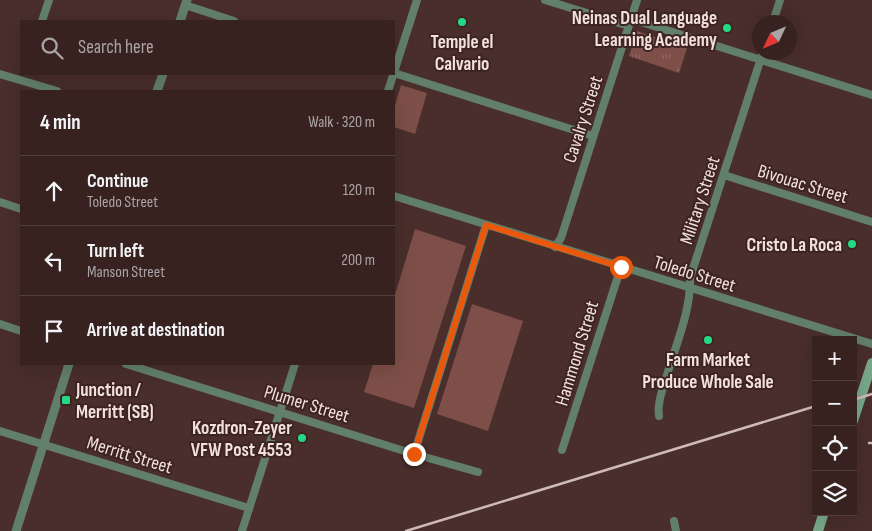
<!DOCTYPE html>
<meta charset="utf-8">
<style>
:root{--surface:#372220;--page:#422f2d;--text:#f1f3f6;--muted:#aaa4a5;--line:#513f3e}
body{margin:0;font-family:"Sofia Sans Condensed",sans-serif;background:var(--page);color:var(--text)}
.controls{position:absolute;right:15px;bottom:15px;display:grid;overflow:hidden;border-radius:0px;box-shadow:0 5px 20px #0002}
.controls button{width:45px;height:45px;display:grid;place-items:center;padding:0;border:0;border-bottom:1px solid var(--line);background:var(--surface);color:var(--text);font:25px sans-serif}
.compass{position:absolute;left:752px;top:15px;width:45px;height:45px;border-radius:50%;background:var(--surface);box-shadow:0 5px 20px #0002;rotate:226deg}
.stop{position:absolute;width:15px;height:15px;margin:-11px;border:4px solid #ea580c;border-radius:50%;background:#fff}
.stop.end{background:#ea580c;border-color:#fff;box-shadow:0 1px 5px #0008}
.list{margin:0;padding:0;list-style:none}
h2{display:flex;justify-content:space-between;align-items:center;height:65px;margin:0;padding:0 20px;font-size:21px}
h2 small{font-size:16px;font-weight:400;color:var(--muted)}
.list li{display:grid;grid-template-columns:32px 1fr auto;gap:15px;align-items:center;box-sizing:border-box;height:70px;padding:0 20px;border-top:1px solid var(--line)}
.list b{display:block;font-size:19px;white-space:nowrap}
.list p{margin:0;font-size:16px;white-space:nowrap;color:var(--muted)}
.list em{font-size:16px;font-style:normal;color:var(--muted)}
.icon{flex:none;width:28px;height:28px;fill:none;stroke:currentColor;stroke-width:2;stroke-linecap:round;stroke-linejoin:round}
.map{position:relative;flex:none;width:872px;height:531px;overflow:hidden}
.search{position:absolute;background:var(--surface);box-shadow:0 5px 20px #0002;left:20px;top:20px;width:375px;height:55px;display:flex;align-items:center;gap:12px;box-sizing:border-box;padding:0 18px;border-radius:0px;color:var(--muted);font-size:19px}
.panel{position:absolute;background:var(--surface);box-shadow:0 5px 20px #0002;left:20px;top:90px;width:375px;height:275px;border-radius:0px}
.map>svg:first-child{display:block}
</style>
<div class="map">
<svg width="872" height="531" viewBox="0 0 872 531">
<defs>
<pattern id="park-tufts" width="24" height="20" patternUnits="userSpaceOnUse" patternTransform="scale(1.25)"><rect width="24" height="20" fill="#7d4f48"/><path d="M3 7l-1-3M5 7V3M7 7l1-3M15 17l-1-3M17 17v-4M19 17l1-3" fill="none" stroke="#906862"/></pattern>
</defs>
<rect width="100%" height="100%" fill="#492e2b"/>
<!-- green -->
<path fill="#7d4f48" d="M401,85L427,93L415,134L394,127V109Z
M415,229L466,246L414,408L364,392L373,364H394V298Z
M472,304L523,321L488,431L437,414Z"/>
<!-- park -->
<path fill="url(#park-tufts)" d="M637,31L687,48L679,73L629,56Z"/>
<g fill="none" stroke-linecap="round" stroke-linejoin="round">
<!-- minor -->
<path stroke="#627f6c" stroke-width="8" d="M545,0L622,24L638,21L872,95
M185,5L234,21
M42,21L49,0
M773,22L780,0
M394,73L593,136
M0,74L57,91
M388,91L417,0
M724,175L872,222
M394,196L872,344
M0,202L21,209
M555,247L561,238L637,0
M0,324L21,331
M126,364L414,454L478,472
M659,416C657,402 663,389 667,375C676,344 691,311 690,278L763,52
M0,431L249,508
M562,450L621,267
M414,454L486,225
M674,521L676,531
M242,531L295,364"/>
<!-- tertiary -->
<path stroke="#627f6c" stroke-width="9" d="M180,21L187,0
M157,91L163,74
M16,531L69,364"/>
<!-- secondary -->
<path stroke="#78a88a" stroke-width="10" d="M853,421L872,363
M818,531L824,512"/>
<!-- rail -->
<path stroke="#cebab7" stroke-width="2.5" d="M853,400L872,394
M869,443H872
M406,531L816,406"/>
</g>
<g fill="none" stroke-linecap="round" stroke-linejoin="round">
<!-- route -->
<path stroke="#ea580c" stroke-width="6" d="M414,454L486,225L621,267"/>
</g>
<!-- markers -->
<g fill="#25d886" stroke="#3e2421" stroke-width="2">
<circle cx="462" cy="22" r="5"/>
<circle cx="727" cy="28" r="5"/>
<circle cx="852" cy="244" r="5"/>
<circle cx="708" cy="340" r="5"/>
<rect x="61" y="395" width="10" height="10" rx="2.5"/>
<circle cx="302" cy="438" r="5"/>
</g>
<g text-anchor="middle" stroke-width="4" stroke-linejoin="round" paint-order="stroke">
<!-- poi labels -->
<g font-size="19" font-weight="bold" fill="#f2e0dd" stroke="#3e2421" text-anchor="end">
<text x="717" y="24">Neinas Dual Language<tspan x="717" dy="22">Learning Academy</tspan></text>
<text x="462" y="48" text-anchor="middle">Temple el<tspan x="462" dy="22">Calvario</tspan></text>
<text x="842" y="251">Cristo La Roca</text>
<text x="708" y="366" text-anchor="middle">Farm Market<tspan x="708" dy="22">Produce Whole Sale</tspan></text>
<text x="76" y="396" text-anchor="start">Junction /<tspan x="76" dy="22">Merritt (SB)</tspan></text>
<text x="292" y="434">Kozdron-Zeyer<tspan x="292" dy="22">VFW Post 4553</tspan></text>
</g>
<!-- street labels -->
<g font-size="19" fill="#f2e0dd" stroke="#3e2421">
<text transform="translate(582 119) rotate(-72)" y="7">Cavalry Street</text>
<text transform="translate(803 183) rotate(17)" y="7">Bivouac Street</text>
<text transform="translate(699 200) rotate(-72)" y="7">Military Street</text>
<text transform="translate(695 273) rotate(17)" y="7">Toledo Street</text>
<text transform="translate(576 353) rotate(-73)" y="7">Hammond Street</text>
<text transform="translate(307 403) rotate(17)" y="7">Plumer Street</text>
<text transform="translate(130 454) rotate(17)" y="7">Merritt Street</text>
</g>
</g>
</svg>
<div class="controls">
<button>+</button>
<button>−</button>
<button><svg class="icon" aria-label="locate" viewBox="0 0 24 24"><circle cx="12" cy="12" r="6"/><path d="M12 2v4M12 18v4M2 12h4M18 12h4"/></svg></button>
<button><svg class="icon" aria-label="layers" viewBox="0 0 24 24"><path d="M12 4l9 5-9 5-9-5zM3 14l9 5 9-5"/></svg></button>
</div>
<svg class="compass" viewBox="-18 -18 36 36"><path d="M0-13l5 13h-10z" fill="#e53935"/><path d="M0 13l5-13h-10z" fill="#aaa4a5"/></svg>
<div class="stop" style="left:621px;top:267px"></div>
<div class="stop end" style="left:414px;top:454px"></div>
<div class="search"><svg class="icon" aria-label="search" viewBox="0 0 24 24"><circle cx="10" cy="10" r="6"/><path d="M15 15l6 6"/></svg>Search here</div>
<section class="panel">
<h2>4 min<small>Walk · 320 m</small></h2>
<ul class="list">
<li><svg class="icon" aria-label="ahead" viewBox="0 0 24 24"><path d="M12 20V5M6 11l6-6 6 6"/></svg><div><b>Continue</b><p>Toledo Street</p></div><em>120 m</em></li>
<li><svg class="icon" aria-label="left" viewBox="0 0 24 24"><path d="M17 20v-9H6M10 6l-5 5 5 5"/></svg><div><b>Turn left</b><p>Manson Street</p></div><em>200 m</em></li>
<li><svg class="icon" aria-label="arrive" viewBox="0 0 24 24"><path d="M6 21V4h12l-3 4 3 4H6"/></svg><div><b>Arrive at destination</b></div></li>
</ul>
</section>
</div>
